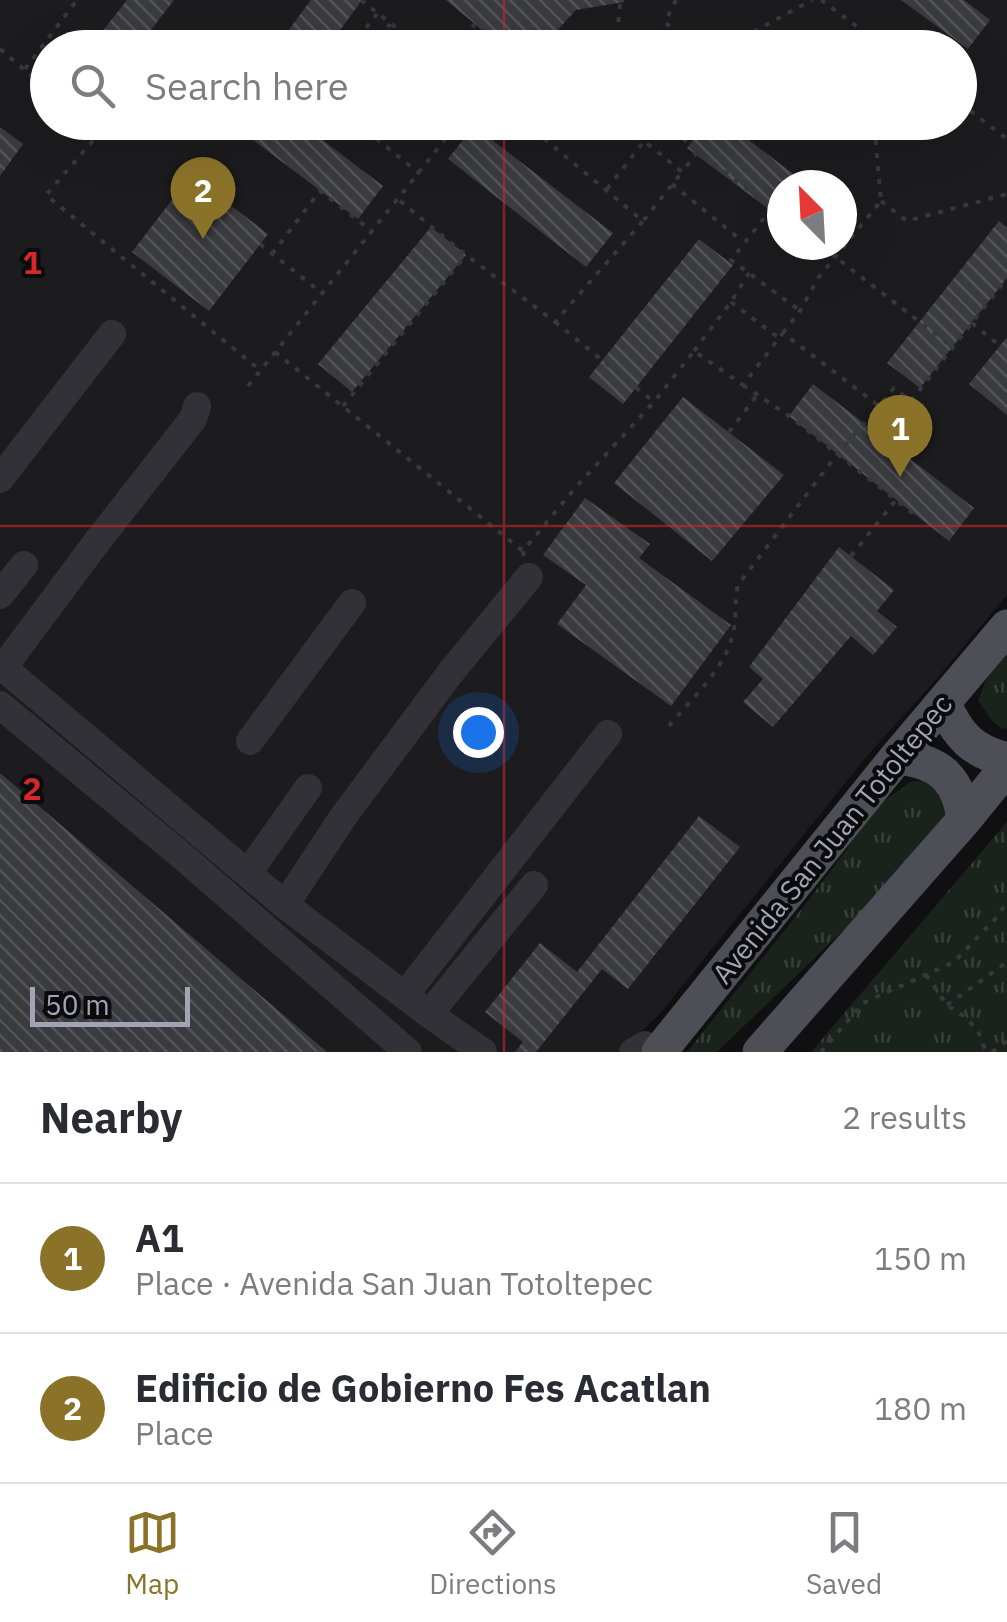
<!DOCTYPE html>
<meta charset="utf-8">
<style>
:root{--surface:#fff;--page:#f7f7f7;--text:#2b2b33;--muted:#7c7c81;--line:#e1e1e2;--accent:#8a7229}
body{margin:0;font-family:"IBM Plex Sans",sans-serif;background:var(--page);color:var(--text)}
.compass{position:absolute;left:767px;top:170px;width:90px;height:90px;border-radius:50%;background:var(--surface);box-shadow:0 10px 40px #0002;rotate:336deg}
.scale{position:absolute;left:30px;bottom:25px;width:160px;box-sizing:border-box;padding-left:10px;border:5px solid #a0a4b3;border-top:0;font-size:28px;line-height:35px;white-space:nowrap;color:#a0a4b3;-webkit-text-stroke:8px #0b0b0d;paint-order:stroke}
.you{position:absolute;left:478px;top:732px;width:35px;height:35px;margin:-25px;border:8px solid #fff;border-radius:50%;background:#1a73e8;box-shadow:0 0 0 15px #1a73e833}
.badge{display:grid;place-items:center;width:65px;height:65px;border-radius:50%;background:var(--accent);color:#fff;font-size:32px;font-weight:700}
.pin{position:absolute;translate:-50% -82px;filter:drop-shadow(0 2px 5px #0008)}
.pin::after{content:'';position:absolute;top:52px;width:35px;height:30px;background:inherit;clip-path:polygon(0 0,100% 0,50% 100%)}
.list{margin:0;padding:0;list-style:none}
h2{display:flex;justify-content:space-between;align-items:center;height:130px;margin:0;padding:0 40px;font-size:42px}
h2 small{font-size:32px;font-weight:400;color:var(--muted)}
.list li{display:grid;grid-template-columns:65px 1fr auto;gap:30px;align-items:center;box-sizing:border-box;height:150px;padding:0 40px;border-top:2px solid var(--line)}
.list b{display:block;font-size:38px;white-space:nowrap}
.list p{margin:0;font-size:32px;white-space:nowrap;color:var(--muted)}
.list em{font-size:32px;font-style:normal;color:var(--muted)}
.icon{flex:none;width:55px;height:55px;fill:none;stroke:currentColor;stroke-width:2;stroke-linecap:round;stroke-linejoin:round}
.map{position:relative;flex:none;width:1007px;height:1052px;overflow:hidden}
.search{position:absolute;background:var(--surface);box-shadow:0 10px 40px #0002;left:30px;right:30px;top:30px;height:110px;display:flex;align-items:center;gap:25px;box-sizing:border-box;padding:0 35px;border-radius:55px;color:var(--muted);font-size:38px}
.sheet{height:430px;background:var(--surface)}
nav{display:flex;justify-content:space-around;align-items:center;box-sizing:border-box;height:140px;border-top:2px solid var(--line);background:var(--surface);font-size:28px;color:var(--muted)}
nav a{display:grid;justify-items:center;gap:5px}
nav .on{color:var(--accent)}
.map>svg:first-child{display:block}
</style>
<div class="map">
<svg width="1007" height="1052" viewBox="0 0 1007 1052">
<defs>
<pattern id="park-tufts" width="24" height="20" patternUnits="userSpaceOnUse" patternTransform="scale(2.5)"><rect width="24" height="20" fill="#1a221c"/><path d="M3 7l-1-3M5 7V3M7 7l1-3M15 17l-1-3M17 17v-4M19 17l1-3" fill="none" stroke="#383f3b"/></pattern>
<pattern id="building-back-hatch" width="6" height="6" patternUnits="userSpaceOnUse" patternTransform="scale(2.5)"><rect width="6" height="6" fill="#3a3a3f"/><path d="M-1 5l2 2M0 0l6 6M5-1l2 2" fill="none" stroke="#535458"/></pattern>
</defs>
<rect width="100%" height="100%" fill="#101012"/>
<!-- built -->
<path fill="#1c1c1f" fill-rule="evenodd" d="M0,0H1007V595L932,684L867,756L659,1015L619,1052H0ZM48,48H960V122H48ZM782,185H842V245H782Z"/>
<!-- park -->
<path fill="url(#park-tufts)" d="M1007,652V728L1002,729L992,721L978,700L986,680Z
M929,780L944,789L949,813L910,866L717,1052H687L804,906L847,849L873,809L910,782Z
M1007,822V1052H811Z"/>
<!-- building -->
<path fill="url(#building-back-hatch)" d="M127,0H174L137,48H111L98,37Z
M311,0H362L327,48H275Z
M446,0H624V2L576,10L541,48H504Z
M901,0H964L990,20L968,49Z
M229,122H299L383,186L358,219Z
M707,122H725L808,185H782V219L687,148Z
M474,126L613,233L586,267L448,159Z
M0,127L23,144L0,176Z
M191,175L268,234L209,311L132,252Z
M842,211L856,221L842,239Z
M999,221L1007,228V278L920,388L887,363Z
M431,227L466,255L352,392L318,364Z
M699,239L733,265L623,404L589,377Z
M1007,337V415L969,384Z
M813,384L974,508L949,541L789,416Z
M683,397L784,475L712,561L614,483Z
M585,498L650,544L639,558L731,625L671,706L557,624L586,585L543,555Z
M839,547L894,590L877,611L897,627L873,655L851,636L773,727L743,702L763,679L749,667Z
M0,773L327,1052H0Z
M699,816L740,847L628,989L602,969L536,1052H515L523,1042L485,1012L540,943L577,972Z"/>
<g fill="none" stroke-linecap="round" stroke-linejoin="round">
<!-- path -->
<path stroke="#37383e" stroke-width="4" stroke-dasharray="5 8" stroke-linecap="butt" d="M361,0L422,48
M676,0L665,22L682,38
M821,0L886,48
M864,32L866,48
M350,48L377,14
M372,48L390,24
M456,48L475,24
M616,48L620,3
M673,48L682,38L693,48
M734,48L742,38L812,0
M0,49L48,90
M25,69L77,0
M960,103L1007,139
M83,122L97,136L46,195L261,371
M356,122L420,174
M524,122L643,221L682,172
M615,122L644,141L682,172L698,151L782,216
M663,122L698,151
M547,138L560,122
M672,184L742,241
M607,189L644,141
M400,201L466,255L555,322L643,221
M881,201L907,221L1007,194
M772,208L731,260L799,310
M260,244L323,294
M820,245L951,346
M272,254L320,191L372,231
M731,302L779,338
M555,322L654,402
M972,323L1000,346
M783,333L800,311L818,278L881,201L874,122
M694,351L731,302L749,273
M275,352L523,551
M743,385L789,416L915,515
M248,386L459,122
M343,406L466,255
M729,432L757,395
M524,556L523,551L576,487L654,402L694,351L743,385L783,333L879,406L894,388L911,401L1007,278
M851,556L896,500
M669,726C691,699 726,668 733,633C737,618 734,601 738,585L838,453L879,406
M926,975L947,1005L965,1017L978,1031L986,1052
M947,1005L1007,962
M821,1052L863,1003L954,962L996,918L1007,902
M992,1052L1007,1041"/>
<!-- minor -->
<path stroke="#313137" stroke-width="28" d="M0,479L112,334
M0,595L24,565
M0,665L285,905L429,1014L483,1052
M3,668L96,543L193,419L197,406
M0,705L182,856L408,1052
M250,741L352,603
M248,873L308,788
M285,905L343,817L451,672L529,577
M405,995L608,734
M429,1014L534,885
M633,1052L645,1045"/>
<!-- major -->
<path stroke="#4d4e56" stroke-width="35" d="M944,704C958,736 972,751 1007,760
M897,757C939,761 959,778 964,820
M659,1052L897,757L1007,627
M760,1052L964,820L1007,767"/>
</g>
<!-- grid -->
<path fill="none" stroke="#d62828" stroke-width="2.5" stroke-opacity="0.55" d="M504,0V48M504,122V1052M0,526H1007"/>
<g text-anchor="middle" stroke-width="8" stroke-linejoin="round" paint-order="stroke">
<!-- street labels -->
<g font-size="28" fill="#a0a4b3" stroke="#0b0b0d">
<text transform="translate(832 839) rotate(-51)" y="10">Avenida San Juan Totoltepec</text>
</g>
</g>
<g font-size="32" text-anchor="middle" font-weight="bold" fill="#d62828" stroke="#0b0b0d" stroke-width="8" stroke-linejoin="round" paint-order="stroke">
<text x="32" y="274">1</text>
<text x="32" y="800">2</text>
</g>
</svg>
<svg class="compass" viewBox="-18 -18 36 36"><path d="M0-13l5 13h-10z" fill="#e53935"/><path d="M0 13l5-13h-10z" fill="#7c7c81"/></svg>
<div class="scale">50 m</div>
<div class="you"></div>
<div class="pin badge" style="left:900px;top:477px">1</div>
<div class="pin badge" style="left:203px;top:239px">2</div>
<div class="search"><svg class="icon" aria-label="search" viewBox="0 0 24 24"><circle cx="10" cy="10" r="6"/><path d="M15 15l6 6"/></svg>Search here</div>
</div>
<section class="sheet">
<h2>Nearby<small>2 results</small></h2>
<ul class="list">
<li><span class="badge">1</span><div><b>A1</b><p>Place · Avenida San Juan Totoltepec</p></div><em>150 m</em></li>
<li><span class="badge">2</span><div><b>Edificio de Gobierno Fes Acatlan</b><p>Place</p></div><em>180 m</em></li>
</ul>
</section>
<nav>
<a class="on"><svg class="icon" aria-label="map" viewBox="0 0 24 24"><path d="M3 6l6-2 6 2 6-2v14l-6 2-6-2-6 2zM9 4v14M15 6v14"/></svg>Map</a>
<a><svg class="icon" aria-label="directions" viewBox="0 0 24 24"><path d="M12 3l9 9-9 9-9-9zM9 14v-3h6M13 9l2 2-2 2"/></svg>Directions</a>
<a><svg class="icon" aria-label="saved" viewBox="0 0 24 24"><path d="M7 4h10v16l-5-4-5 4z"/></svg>Saved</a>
</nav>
